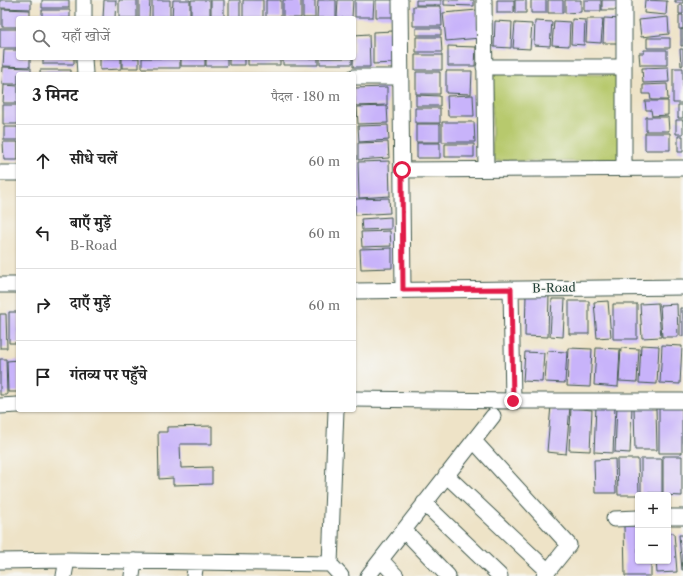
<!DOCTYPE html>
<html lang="hi">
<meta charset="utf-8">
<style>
:root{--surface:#fff;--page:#f2f2f2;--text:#222;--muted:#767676;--line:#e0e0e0}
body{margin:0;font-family:"Libre Caslon Text","Noto Serif Devanagari",serif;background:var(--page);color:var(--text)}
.controls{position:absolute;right:12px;bottom:12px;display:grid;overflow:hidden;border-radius:4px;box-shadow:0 1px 3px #0004}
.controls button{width:36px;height:36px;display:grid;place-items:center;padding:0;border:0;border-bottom:1px solid var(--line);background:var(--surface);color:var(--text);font:20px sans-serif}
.stop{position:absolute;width:12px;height:12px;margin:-9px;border:3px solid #e11d48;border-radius:50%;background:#fff}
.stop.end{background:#e11d48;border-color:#fff;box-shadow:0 1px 4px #0008}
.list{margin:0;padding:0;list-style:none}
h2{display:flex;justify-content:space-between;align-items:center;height:52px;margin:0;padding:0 16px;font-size:17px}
h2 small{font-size:13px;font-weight:400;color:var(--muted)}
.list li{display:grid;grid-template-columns:26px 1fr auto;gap:12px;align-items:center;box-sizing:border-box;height:72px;padding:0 16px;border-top:1px solid var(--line)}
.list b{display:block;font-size:15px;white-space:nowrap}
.list p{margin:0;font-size:13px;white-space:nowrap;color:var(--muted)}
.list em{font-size:13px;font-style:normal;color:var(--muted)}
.icon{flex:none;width:22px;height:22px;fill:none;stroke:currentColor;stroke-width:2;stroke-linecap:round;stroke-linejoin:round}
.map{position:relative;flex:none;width:683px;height:576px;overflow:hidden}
.search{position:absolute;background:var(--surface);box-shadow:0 1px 3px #0004;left:16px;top:16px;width:340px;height:44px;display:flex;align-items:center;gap:10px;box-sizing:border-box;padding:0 14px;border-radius:4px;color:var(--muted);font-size:15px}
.panel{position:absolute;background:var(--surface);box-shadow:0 1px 3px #0004;left:16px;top:72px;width:340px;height:340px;border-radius:4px}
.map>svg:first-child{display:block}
</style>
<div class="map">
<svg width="683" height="576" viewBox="0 0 683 576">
<rect width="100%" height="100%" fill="#f6f6f2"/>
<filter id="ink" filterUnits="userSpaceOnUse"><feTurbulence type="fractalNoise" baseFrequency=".025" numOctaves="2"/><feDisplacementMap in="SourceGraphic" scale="8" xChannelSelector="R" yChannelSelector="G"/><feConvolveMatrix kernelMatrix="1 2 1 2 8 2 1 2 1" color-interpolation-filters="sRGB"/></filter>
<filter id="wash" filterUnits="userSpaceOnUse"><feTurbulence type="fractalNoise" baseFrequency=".012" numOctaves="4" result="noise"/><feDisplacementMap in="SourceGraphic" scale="16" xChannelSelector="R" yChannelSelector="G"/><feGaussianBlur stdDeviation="0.9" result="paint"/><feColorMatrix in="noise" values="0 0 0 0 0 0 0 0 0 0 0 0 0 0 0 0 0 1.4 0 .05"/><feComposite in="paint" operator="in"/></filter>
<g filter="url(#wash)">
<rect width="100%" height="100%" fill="#eee3c7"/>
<!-- green -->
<path fill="#b7c96d" stroke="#6b8350" d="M492,73L620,75V162L492,161Z"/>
<g id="blocks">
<!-- building -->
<path fill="#c8b3fa" d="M0,0H31V9L0,8Z
M42,0H69V8H42Z
M104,0H116L115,18H103Z
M119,0H137V18H119Z
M139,0H150L149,18H139Z
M152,0H170V18H152Z
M173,0H190V18H172Z
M191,0H210V18H191Z
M211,0H224V18H211Z
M229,0H240V18H229Z
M243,0H263V18H243Z
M266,0H281V18H266Z
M283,0H301V18H283Z
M303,0H315V18H303Z
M318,0H336V18H317Z
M338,0H353L352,18H337Z
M355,0H374L373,17H355Z
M376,0H393V17H376Z
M416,0H441V5H416Z
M444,0H474V6L444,5Z
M497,0H514V13H497Z
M515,0H526V13H515Z
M531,0H546V13H531Z
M548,0H563V13H548Z
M565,0H581V12L565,13Z
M584,0H601V11H584Z
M602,0H620V10H602Z
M645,0L667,1L666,15L644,13Z
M675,0H683V3H675Z
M679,5H683V14H679Z
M413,6H441L442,26H413Z
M2,9L30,10V18H18V27H2Z
M42,10H70V18H42Z
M477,10L480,38L446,41L443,13Z
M679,15H683V29H679Z
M668,17L669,34L641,37L639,20Z
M604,18L622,19L621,43H603Z
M572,19L585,20L584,45L571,44Z
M587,19H603L601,43L586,42Z
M495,21L512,22L511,48L494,47Z
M535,21L552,22L550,46L534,45Z
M554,21L570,22L569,46L552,45Z
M515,23L532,24L530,49L513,48Z
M416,28H441V35H416Z
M0,29H18V48H0Z
M681,29H683V46H681Z
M393,31L394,63L373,64V32Z
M369,34L370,67H353L354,35Z
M416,37H441L442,52H416Z
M647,38H670V48H647Z
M448,46L476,47L475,66H448Z
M680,49H683V65L681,66Z
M4,50H18V58H30V67L3,66Z
M644,50H667V65H640L639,53H644Z
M415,55H442V70H415Z
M43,58H74V64H43Z
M100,58H121V69L100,70Z
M122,58H139V68H122Z
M142,58H180V68H142Z
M181,58H205V66H181Z
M206,58H227V66H206Z
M229,58H245V65H229Z
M248,58H280V65H248Z
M283,58H318V65H283Z
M320,58H352V64H320Z
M3,67L31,68V74H18V84H2Z
M668,67L669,82L643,83L642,68Z
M673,68H683V103H673Z
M40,70H71V74H40Z
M446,71H472L471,94L446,93Z
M416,72H440V94H416Z
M667,84L668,100H651L650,94H643V85Z
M4,85L18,86V103H3Z
M387,87V105L355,106L354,88Z
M416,95L440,96V106H416Z
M473,95L474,116H448L447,96Z
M645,101H668V115L652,116L651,110H646Z
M3,105H18V124H3Z
M678,105H683V118H678Z
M387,106L388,123L358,124L357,107Z
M415,108H440V123H415Z
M646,117H668L669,131H646Z
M676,120H683V134H676Z
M442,122H474L475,142H442Z
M416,124H440V142H416Z
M388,125L389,140L359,142L358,126Z
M4,127H18V140H4Z
M645,133H670V150H645Z
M678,136H683V152H678Z
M3,142H18V160H4Z
M388,142L389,158L358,160V143Z
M417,143H440V158H417Z
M445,144H474V157H445Z
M389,161L390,196L359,198L358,162Z
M389,198L390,213L355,215V199Z
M391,217V229L362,230L361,219Z
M390,231L391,246L362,247L361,232Z
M392,248V268L361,269L360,249Z
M526,294L549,295L548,337L525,336Z
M552,299H565L563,337L550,336Z
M569,301H589V334H569Z
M608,301L611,337L597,338L594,302Z
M658,303L661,337L642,338L640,304Z
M613,304H637V339H613Z
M677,304L678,337H662L660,305Z
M680,308H683V336H680Z
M9,312H18V343H9Z
M0,314H6L7,348H0Z
M641,345L659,346L657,384L639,383Z
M662,345L682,346L680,384L660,383Z
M569,348L592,349L590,387L567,386Z
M596,348L620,349L618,387L594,385Z
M621,348L639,349L637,382L619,381Z
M547,351L567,352L565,383L545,382Z
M525,352L544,353L542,382L523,381Z
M0,359H6L7,395H0Z
M18,360V392H8L7,361Z
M551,405L570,406L566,454L547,452Z
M596,406L615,407L613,453L594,452Z
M617,406L632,407L630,453L615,452Z
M634,407H656L657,450H635Z
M659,407H682V453H659Z
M571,408L592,410L590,451L569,450Z
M212,426V444H180L181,468L212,467V484L173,485V478L159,479L158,432H167V427Z
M663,456H682V496L663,495Z
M615,459L616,493H595L594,460Z
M617,459H638L639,495H618Z
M641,459H662V493H641Z
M624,526H638V561H651V576H625Z
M668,533H674L677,572L657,573L656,561H668Z
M679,535H683V570H682Z"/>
</g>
</g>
<g filter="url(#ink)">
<use href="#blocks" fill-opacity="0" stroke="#3e564a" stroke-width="1"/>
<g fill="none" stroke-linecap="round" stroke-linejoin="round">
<defs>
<path id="minor" d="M84,0V18
M400,0L403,290
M484,0L486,169
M84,58L85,74
M484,67H624
M354,77H401
M624,168V0
M402,170L683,168
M0,173H18
M0,285H18
M511,289L513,401
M354,291L683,287
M354,399L513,401H683
M0,406L18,405
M336,410L330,564L341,576
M474,441L569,545L544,576
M446,475L548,571
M424,503L500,576
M668,517H683
M614,519L638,518
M404,530L448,576
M381,560L396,576
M0,561L67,560L330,564
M64,576L67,560
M132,576L134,561
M194,576L196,562
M368,576L493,416"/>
</defs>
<!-- minor casing -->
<use href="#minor" stroke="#3e564a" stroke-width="17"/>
<!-- minor -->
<use href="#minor" stroke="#fff" stroke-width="15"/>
</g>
</g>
<g fill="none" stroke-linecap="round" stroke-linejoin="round" filter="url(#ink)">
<!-- route -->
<path stroke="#e11d48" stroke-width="5" d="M402,170L403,290L511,289L513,401"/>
</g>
<g text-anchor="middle" stroke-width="3" stroke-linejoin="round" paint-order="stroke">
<!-- street labels -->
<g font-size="12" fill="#1f3d34" stroke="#f6f6f2">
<text transform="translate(554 288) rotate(-1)" y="4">B-Road</text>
</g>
</g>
</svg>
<div class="controls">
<button>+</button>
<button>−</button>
</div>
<div class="stop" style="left:402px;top:170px"></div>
<div class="stop end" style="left:513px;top:401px"></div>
<div class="search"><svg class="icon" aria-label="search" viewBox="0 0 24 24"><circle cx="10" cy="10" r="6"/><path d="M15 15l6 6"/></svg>यहाँ खोजें</div>
<section class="panel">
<h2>3 मिनट<small>पैदल · 180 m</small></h2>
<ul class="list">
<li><svg class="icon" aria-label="ahead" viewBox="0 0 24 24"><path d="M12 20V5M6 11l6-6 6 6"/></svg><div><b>सीधे चलें</b></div><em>60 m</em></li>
<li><svg class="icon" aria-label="left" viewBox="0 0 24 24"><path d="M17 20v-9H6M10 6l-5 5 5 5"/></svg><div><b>बाएँ मुड़ें</b><p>B-Road</p></div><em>60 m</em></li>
<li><svg class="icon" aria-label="right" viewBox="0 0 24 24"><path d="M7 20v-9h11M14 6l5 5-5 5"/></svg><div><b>दाएँ मुड़ें</b></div><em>60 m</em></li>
<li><svg class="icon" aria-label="arrive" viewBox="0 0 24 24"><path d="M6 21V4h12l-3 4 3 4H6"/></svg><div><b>गंतव्य पर पहुँचे</b></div></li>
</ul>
</section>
</div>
